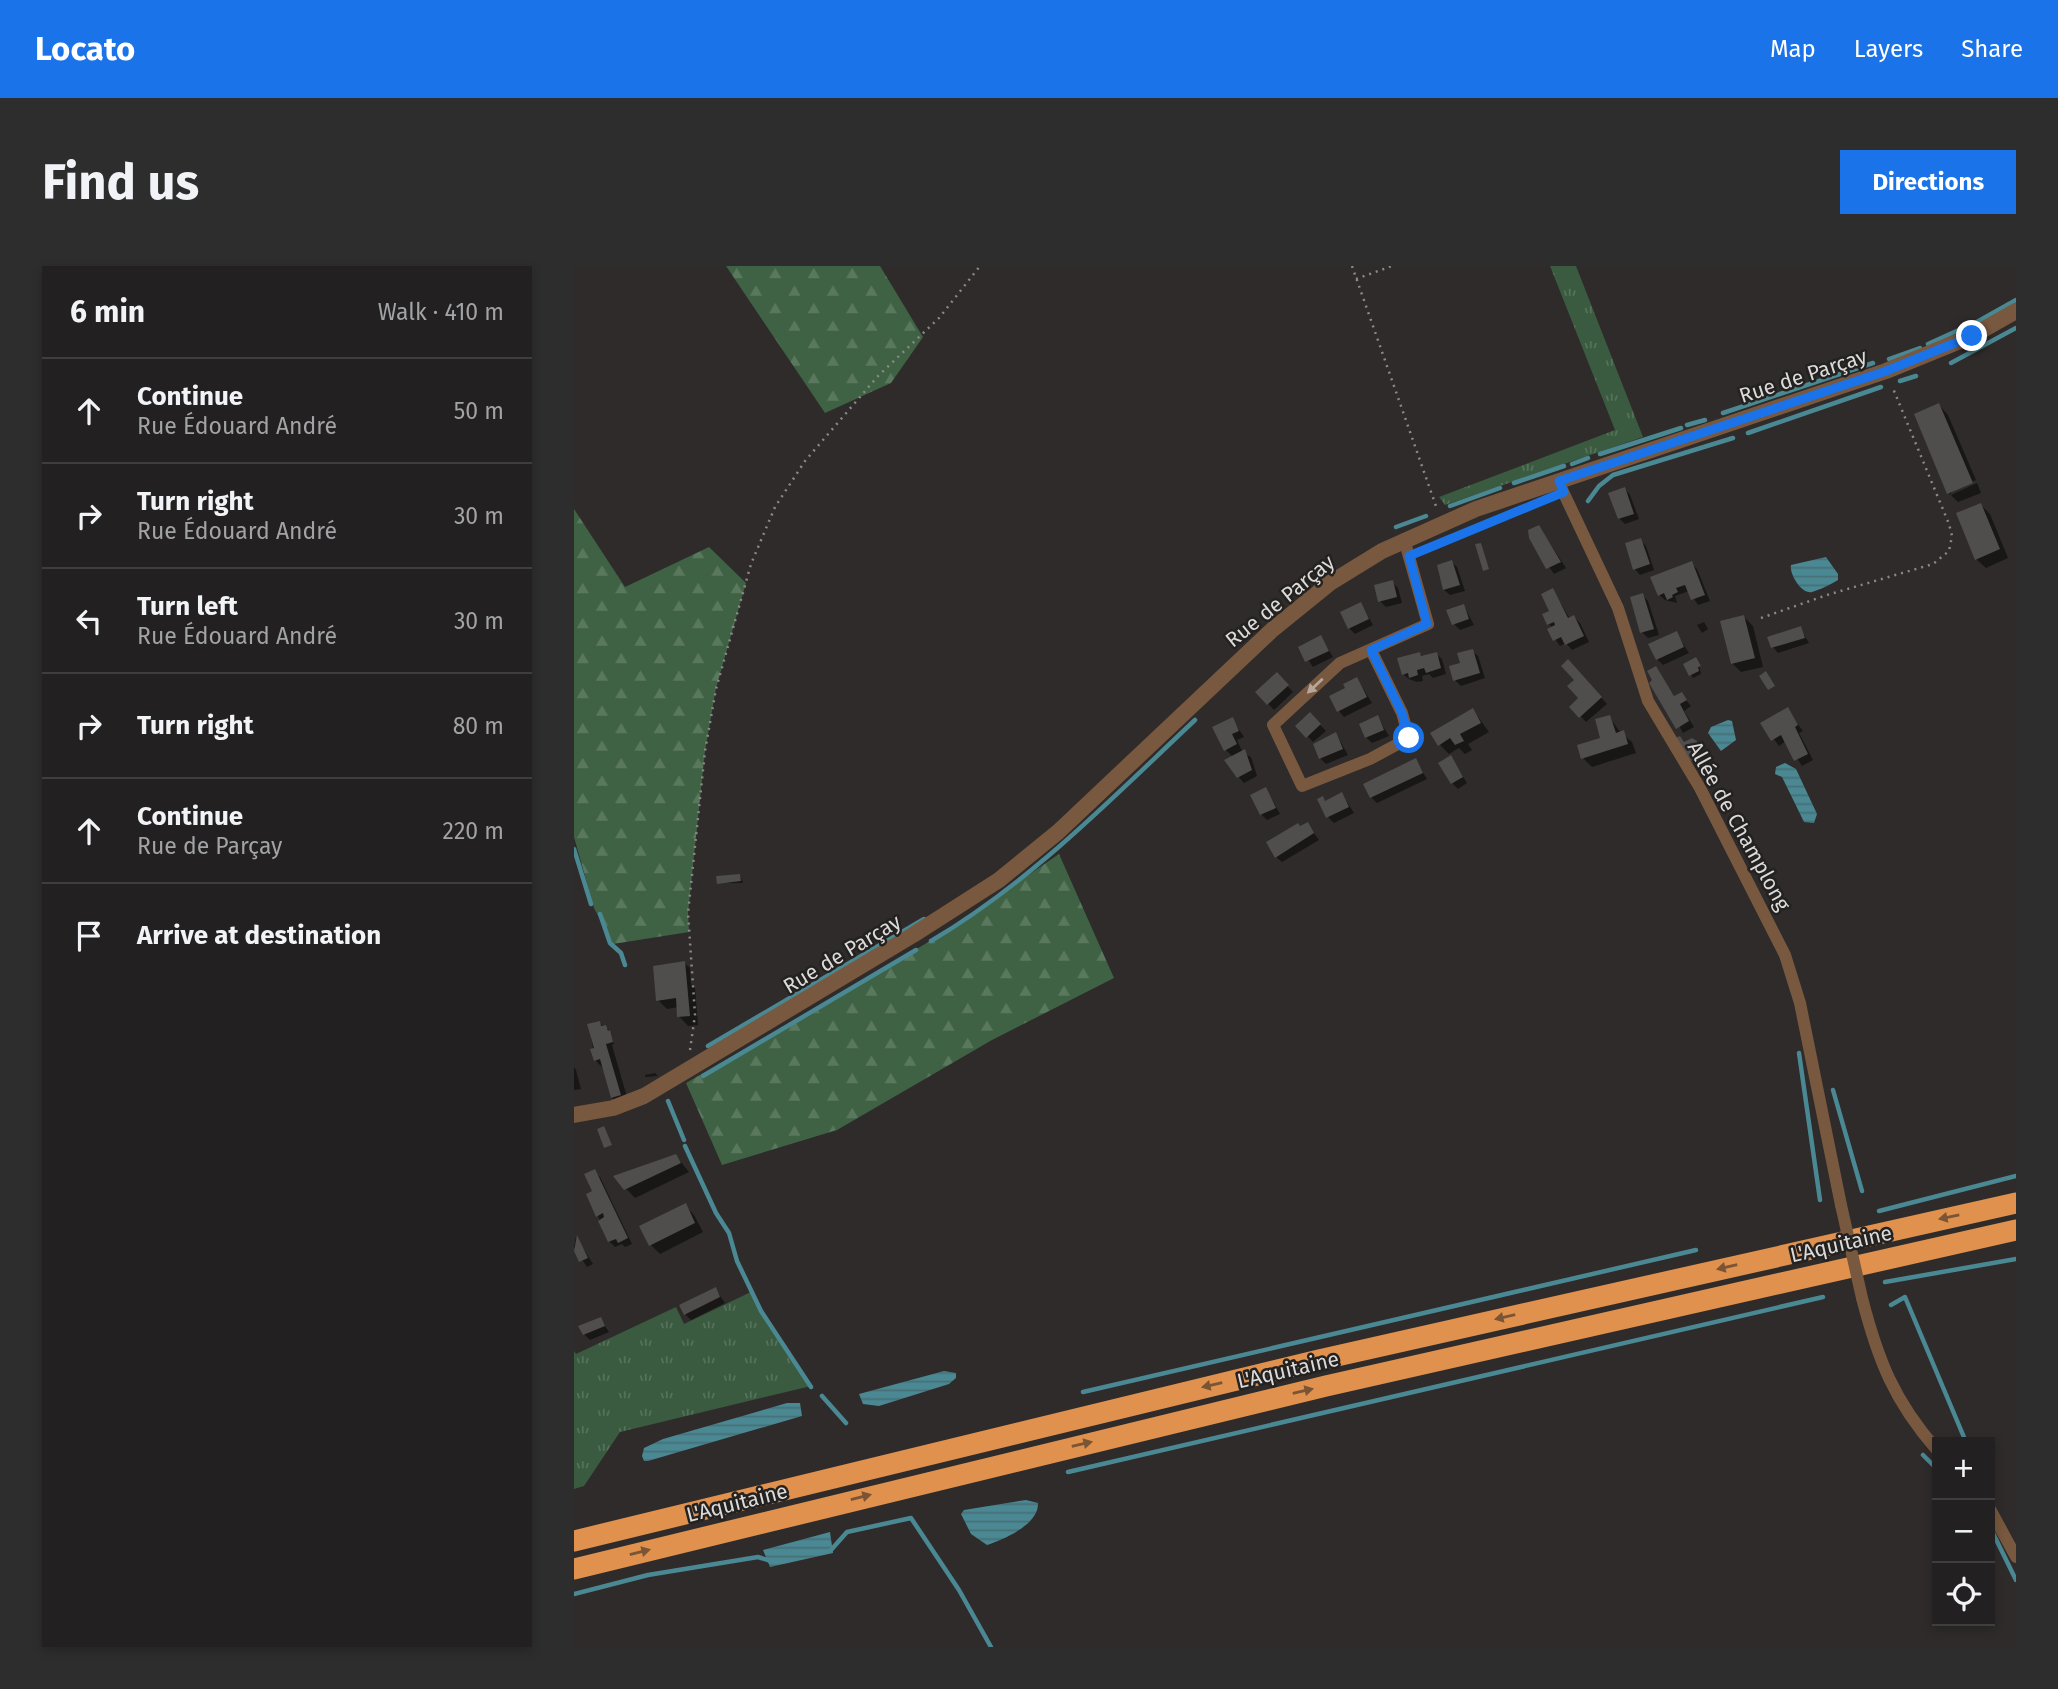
<!DOCTYPE html>
<meta charset="utf-8">
<style>
:root{--surface:#222020;--page:#2e2d2d;--text:#f1f3f6;--muted:#a2a3a5;--line:#3f3e3e;--accent:#1a73e8}
body{margin:0;font-family:"Fira Sans",sans-serif;background:var(--page);color:var(--text)}
.controls{position:absolute;right:21px;bottom:21px;display:grid;overflow:hidden;border-radius:0px;box-shadow:0 4px 10px #0003}
.controls button{width:63px;height:63px;display:grid;place-items:center;padding:0;border:0;border-bottom:2px solid var(--line);background:var(--surface);color:var(--text);font:35px sans-serif}
.stop{position:absolute;width:21px;height:21px;margin:-16px;border:5px solid #1a73e8;border-radius:50%;background:#fff}
.stop.end{background:#1a73e8;border-color:#fff;box-shadow:0 2px 7px #0008}
.list{margin:0;padding:0;list-style:none}
h2{display:flex;justify-content:space-between;align-items:center;height:91px;margin:0;padding:0 28px;font-size:30px}
h2 small{font-size:23px;font-weight:400;color:var(--muted)}
.list li{display:grid;grid-template-columns:46px 1fr auto;gap:21px;align-items:center;box-sizing:border-box;height:105px;padding:0 28px;border-top:2px solid var(--line)}
.list b{display:block;font-size:26px;white-space:nowrap}
.list p{margin:0;font-size:23px;white-space:nowrap;color:var(--muted)}
.list em{font-size:23px;font-style:normal;color:var(--muted)}
.icon{flex:none;width:38px;height:38px;fill:none;stroke:currentColor;stroke-width:2;stroke-linecap:round;stroke-linejoin:round}
.map{position:relative;flex:none;width:1442px;height:1381px;overflow:hidden;border-radius:0px}
header{display:flex;align-items:center;gap:42px;box-sizing:border-box;height:98px;padding:0 35px;background:var(--accent);color:#fff}
header strong{font-size:33px}
nav{display:flex;gap:38px;margin-inline-start:auto;font-size:24px}
.intro{display:flex;align-items:center;justify-content:space-between;box-sizing:border-box;height:168px;padding:0 42px}
h1{margin:0;font-size:49px}
.button{padding:18px 32px;border-radius:0px;background:var(--accent);color:#fff;font-size:24px;font-weight:700}
main{display:flex;gap:42px;padding:0 42px}
aside{flex:1;background:var(--surface);border-radius:0px;box-shadow:0 4px 10px #0003}
.map>svg:first-child{display:block}
</style>
<header>
<strong>Locato</strong>
<nav><a>Map</a><a>Layers</a><a>Share</a></nav>
</header>
<div class="intro"><h1>Find us</h1><a class="button">Directions</a></div>
<main>
<aside>
<h2>6 min<small>Walk · 410 m</small></h2>
<ul class="list">
<li><svg class="icon" aria-label="ahead" viewBox="0 0 24 24"><path d="M12 20V5M6 11l6-6 6 6"/></svg><div><b>Continue</b><p>Rue Édouard André</p></div><em>50 m</em></li>
<li><svg class="icon" aria-label="right" viewBox="0 0 24 24"><path d="M7 20v-9h11M14 6l5 5-5 5"/></svg><div><b>Turn right</b><p>Rue Édouard André</p></div><em>30 m</em></li>
<li><svg class="icon" aria-label="left" viewBox="0 0 24 24"><path d="M17 20v-9H6M10 6l-5 5 5 5"/></svg><div><b>Turn left</b><p>Rue Édouard André</p></div><em>30 m</em></li>
<li><svg class="icon" aria-label="right" viewBox="0 0 24 24"><path d="M7 20v-9h11M14 6l5 5-5 5"/></svg><div><b>Turn right</b></div><em>80 m</em></li>
<li><svg class="icon" aria-label="ahead" viewBox="0 0 24 24"><path d="M12 20V5M6 11l6-6 6 6"/></svg><div><b>Continue</b><p>Rue de Parçay</p></div><em>220 m</em></li>
<li><svg class="icon" aria-label="arrive" viewBox="0 0 24 24"><path d="M6 21V4h12l-3 4 3 4H6"/></svg><div><b>Arrive at destination</b></div></li>
</ul>
</aside>
<div class="map">
<svg width="1442" height="1381" viewBox="0 0 1442 1381">
<defs>
<pattern id="grass-tufts" width="24" height="20" patternUnits="userSpaceOnUse" patternTransform="scale(1.75)"><rect width="24" height="20" fill="#3a5b3f"/><path d="M3 7l-1-3M5 7V3M7 7l1-3M15 17l-1-3M17 17v-4M19 17l1-3" fill="none" stroke="#56725a"/></pattern>
<pattern id="forest-firs" width="22" height="20" patternUnits="userSpaceOnUse" patternTransform="scale(1.75)"><rect width="22" height="20" fill="#3e6243"/><path d="M5 1l3.5 6h-7zM16 11l3.5 6h-7z" fill="#59785e"/></pattern>
<pattern id="water-rules" width="6" height="5" patternUnits="userSpaceOnUse" patternTransform="scale(1.75)"><rect width="6" height="5" fill="#4a8893"/><path d="M0 2.5h6" fill="none" stroke="#477076"/></pattern>
</defs>
<rect width="100%" height="100%" fill="#2e2b2a"/>
<!-- grass -->
<path fill="url(#grass-tufts)" d="M976,0H1002L1069,171L871,239L865,231L1041,164Z
M179,1025L191,1049L237,1120L46,1166L10,1220L0,1223V1085L2,1088L102,1041L110,1058Z"/>
<!-- forest -->
<path fill="url(#forest-firs)" d="M152,0H306L349,71L317,117L251,147Z
M0,243L51,321L135,281L172,317L142,422L131,485L114,647L115,666L39,678L20,642L0,571Z
M485,588L540,712L418,774L263,864L148,899L112,817L370,667Z"/>
<!-- water -->
<path fill="url(#water-rules)" d="M1252,291L1264,308V314C1258,318 1245,324 1238,326C1228,329 1215,308 1217,299Z
M1154,454L1158,455L1162,474L1147,485L1134,467L1137,461Z
M1211,497L1222,503L1243,548L1240,557L1230,556L1208,511L1201,508L1202,501Z
M370,1105L382,1107V1112L375,1118L305,1140L289,1138L285,1128Z
M213,1137H226L228,1150L74,1195H70L68,1190L70,1182L89,1173Z
M452,1234L464,1237C465,1258 431,1273 413,1279L397,1268L387,1248L390,1244Z
M256,1266L259,1287L196,1301L189,1284Z"/>
<!-- shadow -->
<path fill="#0007" d="M1365,139L1374,149L1402,214L1377,225V229L1403,217L1407,227L1384,236L1375,227Z
M1051,223L1056,229L1065,253L1051,258L1045,252Z
M1407,239L1416,248L1434,292L1412,302L1402,293Z
M969,267L992,302L980,308L957,273Z
M1066,274L1072,280L1080,304L1066,309L1061,303Z
M877,296L883,301L891,325L876,329L870,324Z
M1117,297L1123,303L1136,335L1124,339L1115,325L1101,330L1103,337L1091,334L1085,329Z
M818,316L824,322L828,337L812,341L806,335Z
M979,324L996,353L1000,351L1006,357L1015,376L998,384L992,377L986,380L975,364L979,362L975,358Z
M1068,329L1074,335L1085,369L1074,372L1068,366Z
M787,338L799,359L781,368L775,362Z
M890,340L900,359L886,364L880,358Z
M1170,351L1179,360L1189,401L1167,406L1158,397Z
M1130,356L1134,363L1128,367L1123,359Z
M1226,362L1235,377L1204,387L1199,381Z
M1102,367L1115,387L1089,399L1083,393Z
M747,371L759,391L739,401L726,381Z
M898,385L904,390L911,412L887,420L881,414Z
M846,388L849,391L862,388L868,393L872,408L859,412L855,408L848,410L849,415L843,416L835,413L829,408Z
M1124,395L1127,408L1119,412L1111,399Z
M994,396L1033,438L1012,456L998,441L1007,432Z
M1081,402L1101,431L1107,428L1117,440L1110,445L1120,461L1109,467L1081,415Z
M703,409L719,426L700,444L683,426Z
M783,413L798,437L770,451L765,445L773,423Z
M899,444L915,466L894,478L898,484L891,488L885,482L875,488L866,479Z
M1213,444L1229,465L1225,467L1239,494L1228,500L1212,475L1205,480L1189,458Z
M736,448L752,465L739,476L724,460Z
M803,451L815,470L798,477L792,471Z
M1035,451L1047,467L1058,476L1062,487L1018,501L1009,492L1029,473Z
M658,453L670,471L663,474L669,487L677,491L683,510L670,517L657,503L659,491L651,483Z
M762,468L774,489L752,498L746,492Z
M1124,480L1133,499L1126,502L1121,496Z
M876,491L893,517L884,523L878,517Z
M841,494L853,513L803,537L797,531Z
M692,523L706,548L693,554L687,548Z
M768,528L780,547L760,557L754,551L749,532L752,536Z
M733,558L745,574L708,596L702,591Z
M166,609L169,617H145Z
M110,697L116,702L117,718L121,722L124,759L114,760L105,750V741L93,743L84,734Z
M25,757L34,763L40,778L38,779L55,838L48,841L38,832L30,803L21,794L15,759Z
M0,801L2,804L7,823L0,824Z
M81,807L84,810L71,811V809Z
M102,890L115,906L61,932L41,911Z
M20,906L26,911L58,978L51,981L48,978L41,981L35,975L24,950Z
M111,939L120,949L129,966L86,988L77,979Z
M2,971L19,998L13,1001L0,981Z
M141,1023L151,1037L117,1054L111,1048Z
M26,1053L35,1066L16,1074L10,1068Z"/>
<g fill="none" stroke-linecap="round" stroke-linejoin="round">
<!-- stream -->
<path stroke="#4a8893" stroke-width="4.5" d="M1401,57L1442,34
M1354,78L1387,63
M1315,93L1346,82
M1377,97L1442,62
M1326,115L1342,110
M1149,147L1299,97
M1113,159L1131,154
M1174,167L1307,121
M1026,188L1107,162
M998,198L1014,192
M940,217L990,200
M1014,235L1025,220L1039,209L1159,172
M876,240L926,222
M822,261L852,250
M0,583L17,638
M26,648L36,677L47,687L51,699
M357,675C457,616 537,533 621,454
M134,780L350,653
M1225,787L1246,934
M129,810L342,684
M1259,824L1288,925
M94,835L110,874
M111,880L142,947L155,967L163,995L187,1045L237,1121
M1305,945L1442,910
M1311,1016L1442,993
M1317,1039L1331,1031L1392,1176
M509,1126L1122,984
M248,1130L272,1157
M1349,1189L1363,1203
M494,1206L1249,1031
M1416,1261L1442,1314
M257,1284L273,1266L337,1252L385,1324L417,1381
M0,1328L74,1309L184,1291L197,1295"/>
</g>
<!-- building -->
<path fill="#504d4d" d="M1365,137L1399,217L1373,228L1340,148Z
M1051,221L1060,248L1044,253L1034,227Z
M1407,237L1426,283L1401,294L1382,247Z
M965,259L987,296L972,303L955,272L954,264Z
M1067,272L1076,298L1059,304L1051,277Z
M907,277L915,303L909,305L901,278Z
M878,294L886,319L869,324L863,299Z
M1118,295L1131,329L1117,334L1111,319L1102,322L1104,326L1098,329L1099,331L1093,334L1090,327L1084,330L1076,311Z
M819,314L823,331L804,336L800,319Z
M979,322L994,352L1000,349L1010,370L991,379L987,371L979,375L973,363L981,359L980,356L973,359L968,348L975,345L967,328Z
M1069,327L1080,363L1066,367L1056,331Z
M787,336L795,353L774,363L766,346Z
M890,338L895,353L878,359L872,344Z
M1170,349L1181,392L1157,398L1146,355Z
M1227,360L1231,372L1197,382L1193,371Z
M1103,365L1110,381L1082,394L1074,378Z
M747,369L755,385L731,396L724,381Z
M899,383L906,407L879,415L875,400L886,397L883,387Z
M846,386L847,390L863,386L867,402L852,407L850,402L843,404L844,409L835,412L834,407L828,409L823,392Z
M1122,391L1127,400L1124,401L1125,405L1115,410L1109,398Z
M994,393L1028,431L1005,452L995,441L1004,432L993,420L1000,414L987,400Z
M1082,400L1100,430L1108,426L1113,434L1106,438L1115,455L1102,463L1075,417L1078,414L1073,405Z
M1192,405L1201,420L1194,424L1185,410Z
M703,406L715,419L693,439L681,426Z
M783,411L793,431L763,446L755,430L771,422L769,418Z
M1214,441L1224,459L1221,461L1234,488L1220,495L1207,469L1197,475L1186,457Z
M899,442L907,457L886,468L890,475L881,479L876,472L864,480L856,467Z
M736,446L747,458L732,472L721,460Z
M804,449L810,464L791,472L785,458Z
M1036,449L1042,467L1050,464L1054,478L1007,493L1003,479L1026,472L1021,453Z
M659,451L665,465L658,468L663,478L650,485L638,461Z
M762,466L769,483L745,493L739,478Z
M1106,470L1110,476L1118,472L1123,475L1129,493L1119,497L1104,479L1101,472Z
M671,483L678,504L663,512L650,494Z
M877,489L889,511L877,518L864,497Z
M842,492L849,507L796,532L789,518Z
M692,521L702,542L686,549L676,529Z
M768,526L775,541L752,552L743,533L749,530L751,535Z
M734,556L740,567L701,592L692,576L724,557L726,560Z
M166,608L167,615L143,618L142,610Z
M111,695L116,750L103,751L102,732L82,735L79,700Z
M26,755L27,760L32,759L34,765L36,764L39,776L32,778L47,829L37,832L26,793L20,795L16,783L20,782L13,758Z
M30,860L38,879L30,882L23,863Z
M102,888L107,897L50,924L39,910Z
M21,903L54,972L44,977L42,973L34,976L24,955L30,951L29,947L22,951L12,928L18,925L10,908Z
M112,937L121,957L75,980L65,960Z
M3,969L14,992L5,996L0,985Z
M142,1021L146,1031L110,1049L105,1039Z
M27,1051L31,1060L9,1069L4,1060Z"/>
<g fill="none" stroke-linecap="round" stroke-linejoin="round">
<!-- path -->
<path stroke="#8b8988" stroke-width="2.5" stroke-dasharray="2 5" stroke-linecap="butt" d="M778,0L863,243
M782,13L818,0
M848,285L942,246
M1187,352L1253,329L1359,298L1375,285L1378,270L1375,258L1318,120
M116,784L121,749L114,647L131,485L142,423L177,298L201,241L231,195L304,110L365,52L406,0"/>
<!-- minor -->
<path stroke="#78583e" stroke-width="12" d="M984,215L1044,342L1074,435L1126,522L1211,689L1226,737L1267,939
M797,384L828,447L835,472L796,493L728,520L699,459L766,397L854,358L830,273
M1288,1032C1304,1094 1320,1135 1363,1184
M1416,1243L1442,1291"/>
<!-- tertiary -->
<path stroke="#78583e" stroke-width="16" d="M0,849L39,842L70,830L339,669L425,614L484,566L698,364L756,317L808,285L902,243L1312,105L1398,70L1442,45"/>
<!-- motorway -->
<path stroke="#e0914d" stroke-width="21" d="M0,1275L745,1094L1442,937
M0,1303L752,1120L1442,964"/>
<!-- minor-bridge -->
<path stroke="#78583e" stroke-width="12" d="M1267,939L1288,1032"/>
</g>
<!-- one-way arrows -->
<defs><path id="oneway-solid" d="M-6-.8H1V-3.2L6.5 0L1 3.2V.8H-6Z" transform="scale(1.75)"/></defs>
<use fill="#b5a79c" href="#oneway-solid" transform="translate(741 420) rotate(137)"/>
<g fill="#795435">
<use href="#oneway-solid" transform="translate(1375 951) rotate(168)"/>
<use href="#oneway-solid" transform="translate(1153 1001) rotate(167)"/>
<use href="#oneway-solid" transform="translate(931 1051) rotate(167)"/>
<use href="#oneway-solid" transform="translate(638 1119) rotate(167)"/>
<use href="#oneway-solid" transform="translate(729 1125) rotate(-13)"/>
<use href="#oneway-solid" transform="translate(508 1178) rotate(-13)"/>
<use href="#oneway-solid" transform="translate(287 1231) rotate(-14)"/>
<use href="#oneway-solid" transform="translate(66 1286) rotate(-14)"/>
</g>
<g fill="none" stroke-linecap="round" stroke-linejoin="round">
<!-- route -->
<path stroke="#1a73e8" stroke-width="9" d="M835,472L828,447L797,384L853,358L835,290L990,226L985,215L1312,105L1398,70"/>
</g>
<g text-anchor="middle" stroke-width="5" stroke-linejoin="round" paint-order="stroke">
<!-- street labels -->
<g font-size="21" fill="#dddbda" stroke="#242221">
<text transform="translate(1229 110) rotate(-18)" y="7">Rue de Parçay</text>
<text transform="translate(706 335) rotate(-39)" y="7">Rue de Parçay</text>
<text transform="translate(1165 560) rotate(61)" y="7">Allée de Champlong</text>
<text transform="translate(268 688) rotate(-31)" y="7">Rue de Parçay</text>
<text transform="translate(1267 978) rotate(-13)" y="7">L'Aquitaine</text>
<text transform="translate(714 1104) rotate(-13)" y="7">L'Aquitaine</text>
<text transform="translate(163 1237) rotate(-14)" y="7">L'Aquitaine</text>
</g>
</g>
</svg>
<div class="controls">
<button>+</button>
<button>−</button>
<button><svg class="icon" aria-label="locate" viewBox="0 0 24 24"><circle cx="12" cy="12" r="6"/><path d="M12 2v4M12 18v4M2 12h4M18 12h4"/></svg></button>
</div>
<div class="stop" style="left:835px;top:472px"></div>
<div class="stop end" style="left:1398px;top:70px"></div>
</div>
</main>
